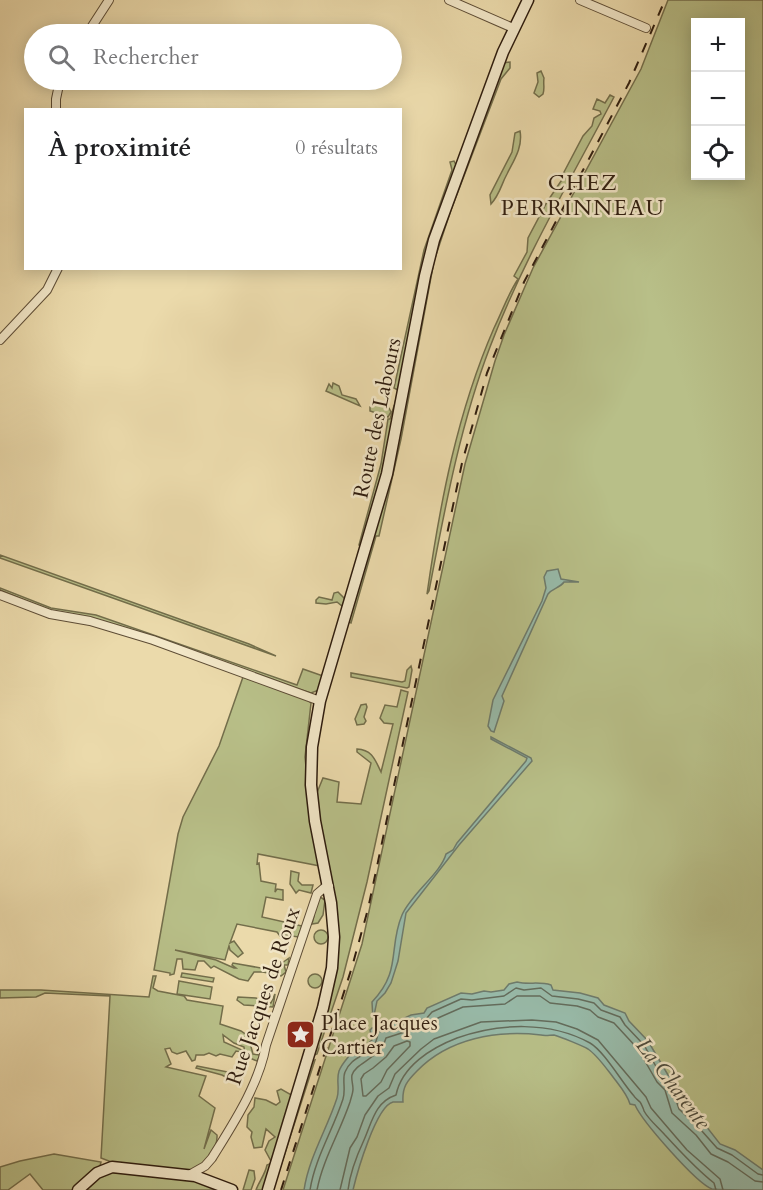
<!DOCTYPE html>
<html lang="fr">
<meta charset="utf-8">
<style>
:root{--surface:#fff;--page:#f2f2f2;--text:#202124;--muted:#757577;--line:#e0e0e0}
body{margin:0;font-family:Cardo,serif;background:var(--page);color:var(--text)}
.controls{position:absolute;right:18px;top:18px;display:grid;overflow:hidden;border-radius:0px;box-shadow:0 3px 15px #0003}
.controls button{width:54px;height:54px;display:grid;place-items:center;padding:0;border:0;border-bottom:2px solid var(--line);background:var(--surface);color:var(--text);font:30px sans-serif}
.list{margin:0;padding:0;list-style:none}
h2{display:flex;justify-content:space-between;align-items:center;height:78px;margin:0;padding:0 24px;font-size:26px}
h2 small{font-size:20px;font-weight:400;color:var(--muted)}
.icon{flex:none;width:33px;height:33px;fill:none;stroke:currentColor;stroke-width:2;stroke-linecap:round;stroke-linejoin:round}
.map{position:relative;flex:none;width:763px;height:1190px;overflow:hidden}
.search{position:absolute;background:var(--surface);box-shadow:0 3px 15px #0003;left:24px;top:24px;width:378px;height:66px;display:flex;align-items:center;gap:15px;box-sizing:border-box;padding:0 21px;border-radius:33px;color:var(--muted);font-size:22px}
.panel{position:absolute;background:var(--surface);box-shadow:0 3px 15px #0003;left:24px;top:108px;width:378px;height:162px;border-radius:0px}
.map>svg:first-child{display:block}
</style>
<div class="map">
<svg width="763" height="1190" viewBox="0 0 763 1190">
<rect width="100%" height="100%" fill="#ebdaab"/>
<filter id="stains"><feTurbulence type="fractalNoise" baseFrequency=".00333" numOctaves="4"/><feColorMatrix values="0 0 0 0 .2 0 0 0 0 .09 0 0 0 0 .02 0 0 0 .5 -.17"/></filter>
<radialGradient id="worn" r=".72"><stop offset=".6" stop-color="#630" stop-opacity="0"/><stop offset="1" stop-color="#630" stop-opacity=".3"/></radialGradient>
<!-- green -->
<path fill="#b8bf88" stroke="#736e4b" stroke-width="1.5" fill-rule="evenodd" d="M668,0H763V1190H283L362,944L465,464L495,361L504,335L533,268L641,69ZM696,22H740V176H696Z
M510,62V68L501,79L451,210L434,261L401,439L379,536H376L351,623L347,621L436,248L502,63Z
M541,71L544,78C543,84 545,88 543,94L539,97L534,93L538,82L537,73Z
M610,95L614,97C571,179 523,260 490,347C460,425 445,508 429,591L427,594C440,503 457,413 494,328C502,312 508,294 518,279L514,276L527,252L528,238L547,202L561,181L565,179L563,174L583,136L592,126L594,118L601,114L600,111L593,109L597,99L605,103Z
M520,131C523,147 514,160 507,174C501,185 500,194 491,204L490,195L512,152L515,133Z
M454,161L456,165L443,206L398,402L395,403L398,390L394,388L424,250L452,170L450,162Z
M333,383L339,386L342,395L356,399L360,406L326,391L329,384L332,388Z
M373,403L389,408L391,412L388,417L370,411V407Z
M394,406L396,408L386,468L363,546L359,545L381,464L388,419H390Z
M0,555L249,644L276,656L0,558Z
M0,588L51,608L96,615L297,685L303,669L323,676L319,690L311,693L48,610L0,590Z
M338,592L345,599L342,606L337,602L326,604L316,603V600L319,597L332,600L334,593Z
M411,666L412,670L409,687L407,688L351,677V673L402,682L405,681L407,670Z
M243,677L305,698L311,703L305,757L312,827L320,866L258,854L257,864L259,863L261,881L276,884L275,892L277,889L283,890V900L266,897L262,917L302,926L298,937L286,935L289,941L283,940L277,932L237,924L230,943L234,941L243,953L238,957L230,950L229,946L225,960L175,950L216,960L234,968H236L232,965L233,963L272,970L289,958L288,965H284L286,972L281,976L263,972H254L248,981L239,979L214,966L211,968L204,961H198L195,970L183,969L182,959H177L174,974L170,975V973L154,970L178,834L183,817L219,746Z
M401,690L408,692L367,882L343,977L317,1054L314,1055L334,974L316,795L323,778L339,782L337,802L361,804L371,763L357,752V749C373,750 375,760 381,772L393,724L384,723L380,718L385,705L397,707Z
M366,704L367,707L364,717L366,721L364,724L357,725L355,719L361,705Z
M291,871L299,873L298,881L302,885H313L311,893L299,890L296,893L290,884Z
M320,897L325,900L323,915L318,923L312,924L314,916L312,905Z
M314 937a7 7 0 1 1 14 0a7 7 0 1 1-14 0Z
M182,973L214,978L213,982L181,977Z
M308 981a7 7 0 1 1 14 0a7 7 0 1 1-14 0Z
M153,976H156L153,988L158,991L184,996L187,1000L223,1006L220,1024L241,1031L248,1036L253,1054L260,1055L257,1061L245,1056L244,1047L234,1043L223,1035L224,1042L242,1050L241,1052L236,1051L232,1057L220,1054L216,1056L209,1053L204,1055H196L195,1060L192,1061L186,1051L177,1054L172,1052L170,1048L165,1049L171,1064L166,1067L206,1076L199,1096L215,1108L204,1149L211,1130L217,1135C218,1150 205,1163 193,1171L114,1163L101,1158L110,996L45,993L36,997L0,998V990H41L149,997Z
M179,981L212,987L210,999L177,994Z
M275,994L273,1007L244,1005L237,1000L238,997L256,998L264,1002L271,1003Z
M315,1060L273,1190H256C259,1181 265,1175 267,1165L272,1163L265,1150L269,1141L275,1137L266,1129L262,1147L254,1148L251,1137L252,1132L247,1127L248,1115L254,1107L255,1098L266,1100L276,1105L280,1102L277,1091L281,1089L293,1096L312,1061Z
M197,1066L233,1073L232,1076L238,1079L235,1082L222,1075L196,1068Z
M54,1154L101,1162L100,1166L75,1190H43L30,1174L8,1190H0V1167L20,1161Z
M249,1170L254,1171L255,1179L251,1190H243Z
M107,1172L188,1178L225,1190H82Z"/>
<!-- water -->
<path fill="#98bbaa" stroke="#6e7b6c" stroke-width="1.5" d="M558,569L561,579L579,582H564C560,588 553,588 548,594L502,696L504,701L494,732L491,731L488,726L493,700L542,601L546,588L544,577L547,571Z
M491,737L531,758L532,761L459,845L406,913L398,961L391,983L385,993L377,1001L373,1020L372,1002C402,971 388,948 402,915C411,894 441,873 446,854L453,850L457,843L526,761L527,758L491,739Z
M517,982C529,985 539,981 551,985L553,990L580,993L598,998L604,1005L625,1013L629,1021L648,1041L668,1075L675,1080L681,1092L683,1105L706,1126L720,1144L735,1150L763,1170V1190C753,1190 720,1190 712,1189C696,1183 642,1121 635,1105L630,1104C627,1094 619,1085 613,1077C606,1068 597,1055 588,1049C583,1046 561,1037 554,1035C550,1035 545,1036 541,1035C497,1030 449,1038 417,1071C407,1081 402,1087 403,1102C402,1102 394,1102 393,1102C376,1106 357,1173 353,1190H304C309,1157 327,1129 337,1098C340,1089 336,1080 339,1071C342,1063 348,1058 352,1052L359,1051L372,1040L370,1030L372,1028L392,1024L411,1015L424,1013L427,1008L461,993L472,994L484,991L491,992L504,990L509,984Z"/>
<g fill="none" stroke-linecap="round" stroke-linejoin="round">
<!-- shore -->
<path stroke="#636c5c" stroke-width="1.5" d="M407,1041L410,1042V1046L387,1070L381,1082L366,1096H363L361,1079L364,1074L373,1068L386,1057L394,1046Z
M310,1190C315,1158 333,1130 343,1099C346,1090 342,1079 345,1072C353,1052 376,1058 378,1032L393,1029L412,1021L426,1019L432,1012L461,999L472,1000L504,996L516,988L524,990L541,988L552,996L578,999L594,1003L601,1010L620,1017L625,1025L644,1045L663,1079L671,1085L679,1109L701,1130L717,1148L732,1155L758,1174L763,1175
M317,1190C323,1159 340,1132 350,1102C351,1098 353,1093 353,1089C353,1084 351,1079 352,1075C356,1062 380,1059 386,1038L414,1029L429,1026L438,1018L463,1007L505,1004L517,996H540L550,1003L577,1006L590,1010L598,1017L614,1023L638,1049L657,1082L665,1090L672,1113L696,1135L711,1154L728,1162L755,1181L763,1182
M340,1190L350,1148L357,1137L365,1115L378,1096L389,1088L395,1074L421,1049L434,1039L481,1022L532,1020L556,1022L577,1029L598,1040L646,1097L651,1108L687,1150L720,1179L723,1190
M348,1190C350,1173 357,1155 364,1140C372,1122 375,1102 396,1095C402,1066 431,1048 457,1038C499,1023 550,1021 590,1043C604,1051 623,1084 634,1096C635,1098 639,1101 640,1102C641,1103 644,1110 644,1111C649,1120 658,1127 665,1135C681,1152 695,1168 714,1183L716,1190"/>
<defs>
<path id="street" d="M449,0L513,28
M580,0L646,28
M87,34L109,0
M56,110V99L60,80
M0,340L47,290L58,268
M0,595L50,614L90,621L153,640L320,701
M189,1175L205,1166L212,1158C233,1124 259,1085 266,1045L317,894L324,888L329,886"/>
<path id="secondary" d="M78,1190L97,1173L112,1167L195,1176L232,1190
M268,1190L323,1008L332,968L334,937L331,903L315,821L311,785L312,747L320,701L387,474L425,276L434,240L503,52L528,0"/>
</defs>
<!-- street casing -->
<use href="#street" stroke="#5d4c35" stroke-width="10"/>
<!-- secondary casing -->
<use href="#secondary" stroke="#2e1c0e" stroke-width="13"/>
<!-- street -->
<use href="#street" stroke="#f2e7c8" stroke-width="8"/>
<!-- secondary -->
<use href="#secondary" stroke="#f2e7c8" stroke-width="10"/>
<!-- rail -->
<path stroke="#2e1c0e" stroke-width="2" stroke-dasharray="10 10" stroke-linecap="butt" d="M281,1190L352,967L368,909L462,463L487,373L524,282L629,83L665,0"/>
</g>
<!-- icons -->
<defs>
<symbol id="sight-square" viewBox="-11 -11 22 22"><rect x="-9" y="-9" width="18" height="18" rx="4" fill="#8f2418" stroke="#f2e7c8"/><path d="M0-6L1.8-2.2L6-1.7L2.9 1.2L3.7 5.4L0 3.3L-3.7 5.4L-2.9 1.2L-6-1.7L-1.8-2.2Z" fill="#fff"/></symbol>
</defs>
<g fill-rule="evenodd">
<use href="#sight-square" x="284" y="1018" width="33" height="33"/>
</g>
<g text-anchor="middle" stroke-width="5" stroke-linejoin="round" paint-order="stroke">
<!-- street labels -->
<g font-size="21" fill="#2e1c0e" stroke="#f2e7c8">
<text transform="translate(377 418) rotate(-78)" y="7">Route des Labours</text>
<text transform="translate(263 996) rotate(-71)" y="7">Rue Jacques de Roux</text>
</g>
<!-- poi labels -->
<g font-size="21" fill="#2e1c0e" stroke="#f2e7c8" text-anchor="start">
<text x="321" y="1030">Place Jacques<tspan x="321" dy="24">Cartier</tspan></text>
</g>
<!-- neighbourhood labels -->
<g font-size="22" letter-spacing="1.5" fill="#2e1c0e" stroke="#f2e7c8">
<text x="583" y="190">CHEZ<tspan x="583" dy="25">PERRINNEAU</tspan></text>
</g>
<!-- water labels -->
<g font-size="22" font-style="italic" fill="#4e4c3d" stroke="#f2e7c8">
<text transform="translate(674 1083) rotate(53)" y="8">La Charente</text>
</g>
</g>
<rect width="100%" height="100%" filter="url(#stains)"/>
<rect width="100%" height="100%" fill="url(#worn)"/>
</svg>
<div class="controls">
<button>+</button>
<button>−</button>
<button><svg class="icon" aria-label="locate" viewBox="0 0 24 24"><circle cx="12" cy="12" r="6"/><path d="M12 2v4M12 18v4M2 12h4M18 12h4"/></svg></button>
</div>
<div class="search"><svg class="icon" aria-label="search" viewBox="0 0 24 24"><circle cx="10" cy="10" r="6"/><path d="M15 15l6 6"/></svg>Rechercher</div>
<section class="panel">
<h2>À proximité<small>0 résultats</small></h2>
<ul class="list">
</ul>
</section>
</div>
